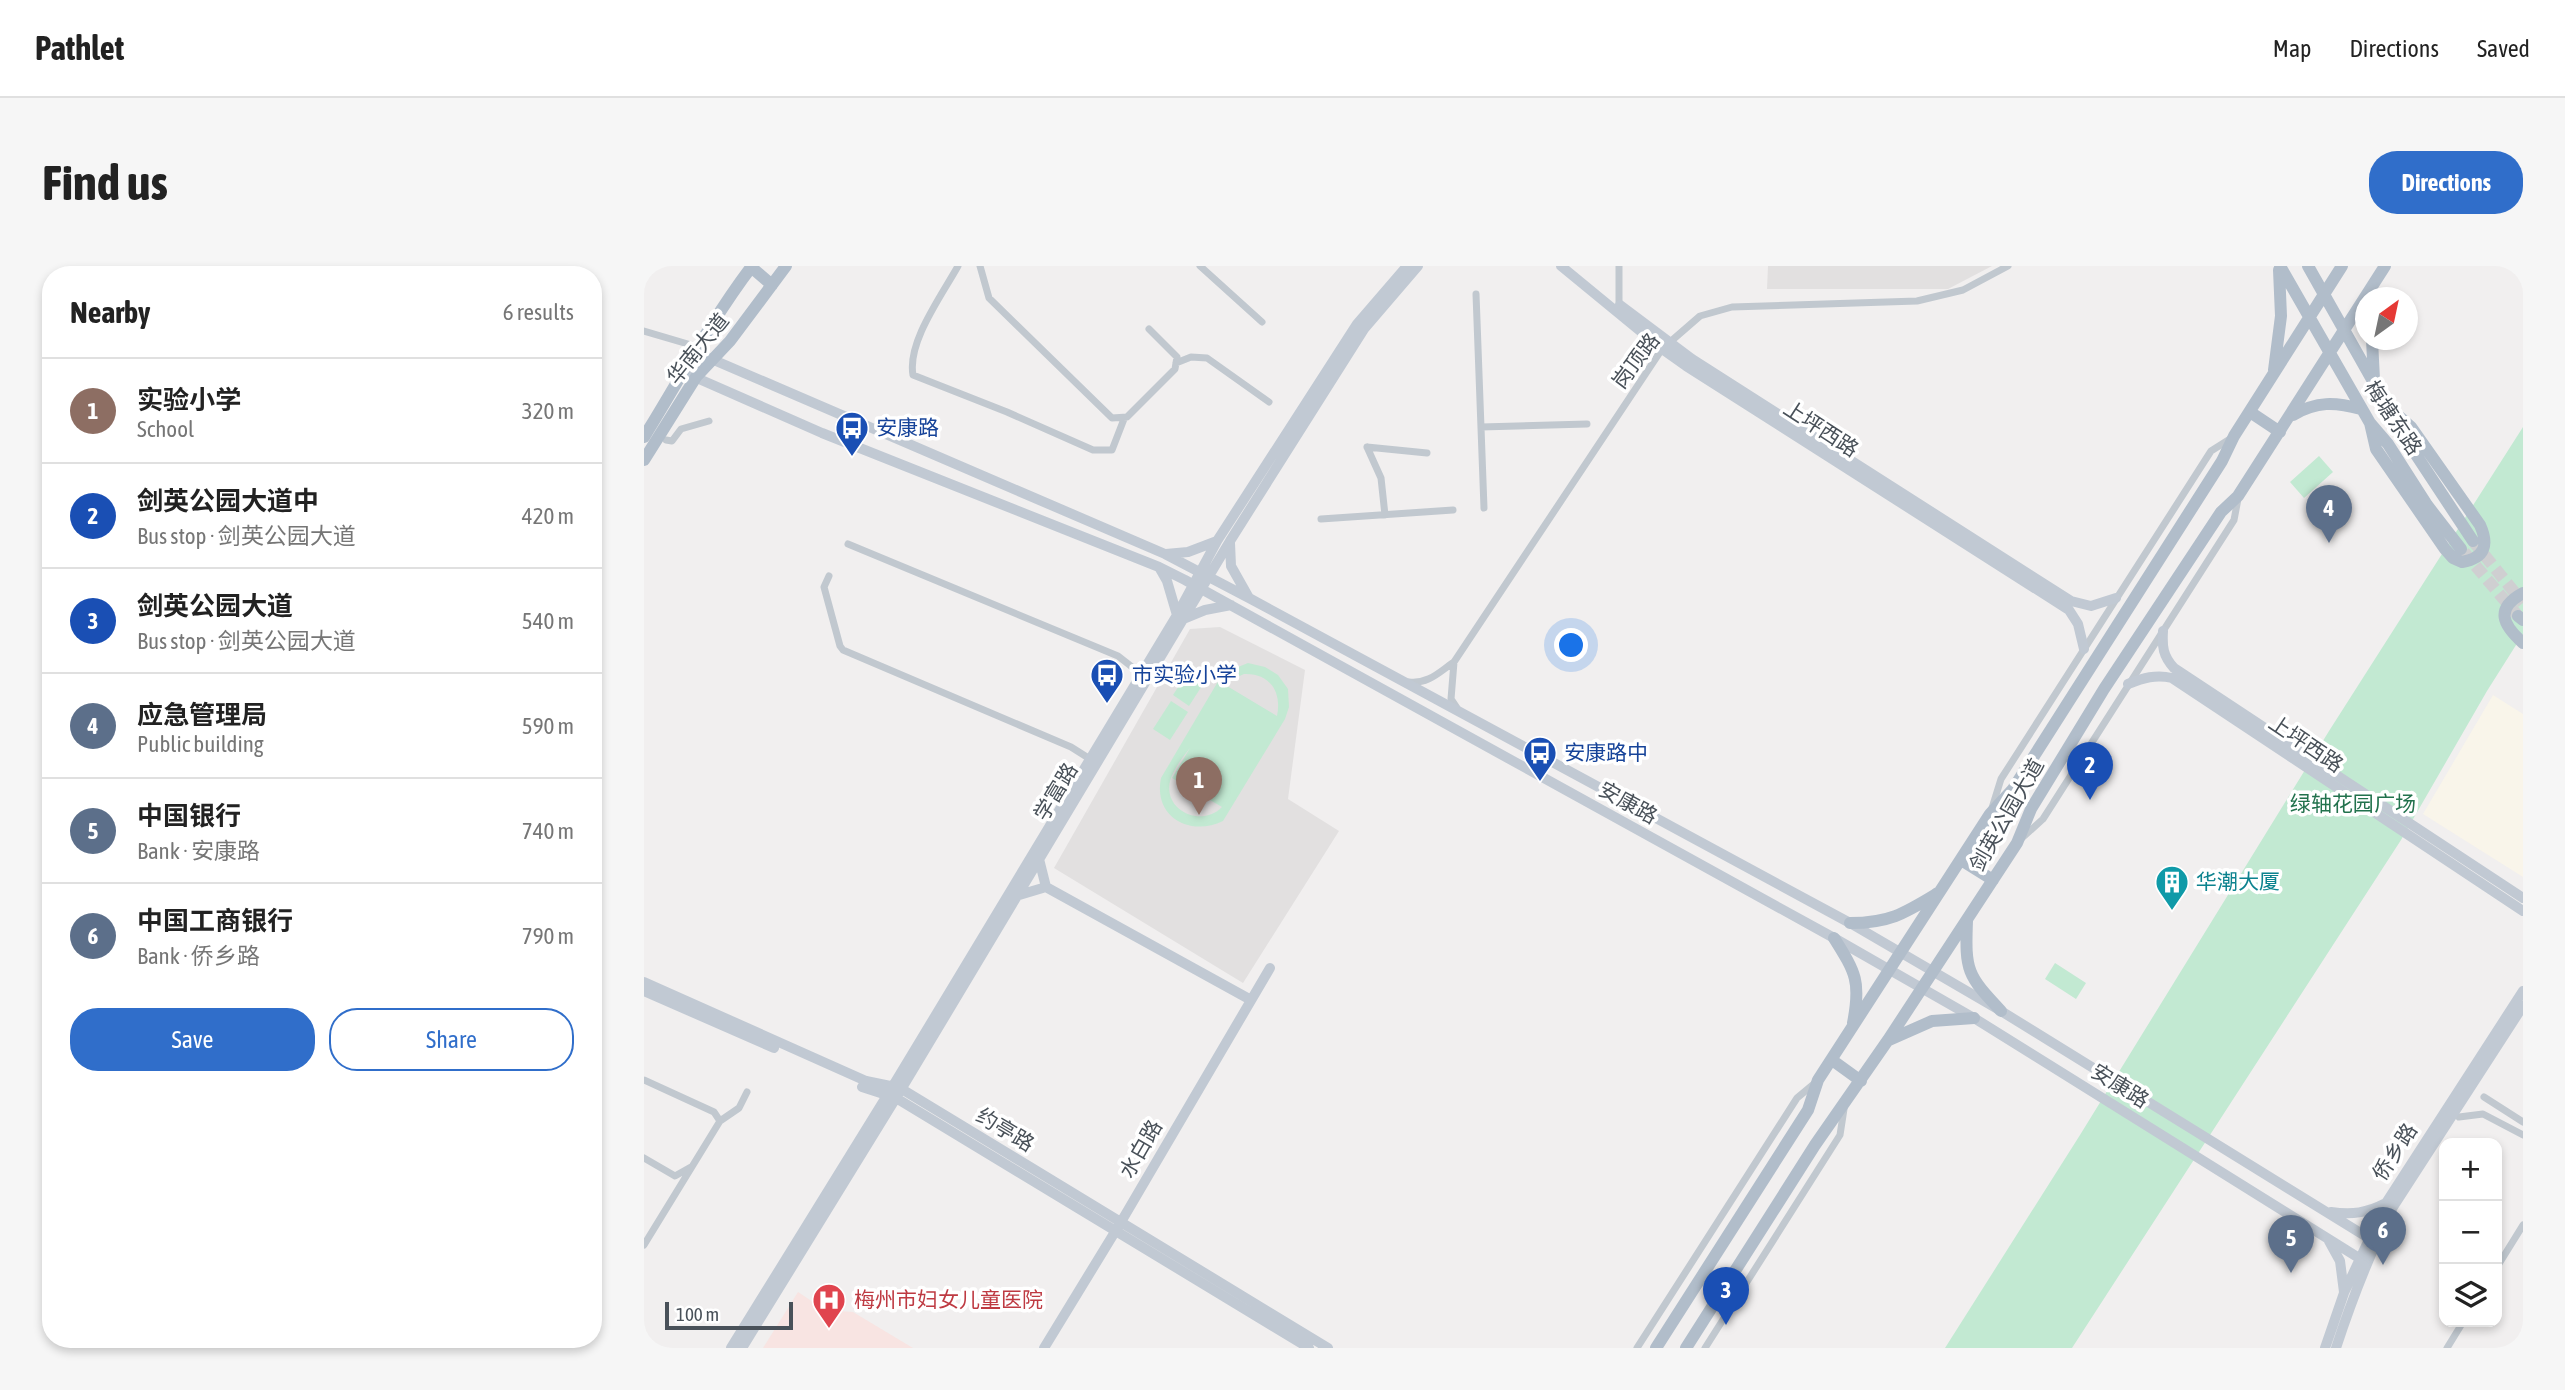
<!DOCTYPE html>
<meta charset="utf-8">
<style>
:root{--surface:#fff;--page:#f6f6f6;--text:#222;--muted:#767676;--line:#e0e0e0;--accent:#306eca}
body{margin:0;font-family:"Asap Condensed","Noto Sans SC",sans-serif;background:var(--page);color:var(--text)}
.controls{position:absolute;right:21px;bottom:21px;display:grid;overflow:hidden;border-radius:14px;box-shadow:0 4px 10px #0003}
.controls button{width:63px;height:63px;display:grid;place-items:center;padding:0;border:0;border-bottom:2px solid var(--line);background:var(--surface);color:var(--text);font:35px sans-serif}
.compass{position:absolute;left:1711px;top:21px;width:63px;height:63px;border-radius:50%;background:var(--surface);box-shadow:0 4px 10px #0003;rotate:33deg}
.scale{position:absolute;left:21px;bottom:18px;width:128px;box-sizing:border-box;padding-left:7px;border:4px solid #495159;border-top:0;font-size:19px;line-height:24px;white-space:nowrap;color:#495159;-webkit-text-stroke:5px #fff;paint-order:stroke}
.you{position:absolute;left:928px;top:380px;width:24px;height:24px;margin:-18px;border:5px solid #fff;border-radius:50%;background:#1a73e8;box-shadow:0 0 0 10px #1a73e833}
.badge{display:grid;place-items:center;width:46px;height:46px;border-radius:50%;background:var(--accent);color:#fff;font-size:23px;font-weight:700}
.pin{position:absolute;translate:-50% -58px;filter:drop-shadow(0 2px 4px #0008)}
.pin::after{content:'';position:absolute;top:37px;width:24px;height:21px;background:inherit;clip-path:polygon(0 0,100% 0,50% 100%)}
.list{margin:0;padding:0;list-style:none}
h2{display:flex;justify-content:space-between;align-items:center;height:91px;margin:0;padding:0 28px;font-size:30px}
h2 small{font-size:23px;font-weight:400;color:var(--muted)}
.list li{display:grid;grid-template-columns:46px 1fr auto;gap:21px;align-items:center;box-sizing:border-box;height:105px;padding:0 28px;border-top:2px solid var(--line)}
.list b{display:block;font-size:26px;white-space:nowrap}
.list p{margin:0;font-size:23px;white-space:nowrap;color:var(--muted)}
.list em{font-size:23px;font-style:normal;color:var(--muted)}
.actions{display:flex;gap:14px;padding:21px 28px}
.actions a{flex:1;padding:16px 0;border:2px solid var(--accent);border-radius:28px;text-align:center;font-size:24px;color:var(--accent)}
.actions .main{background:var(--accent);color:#fff}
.icon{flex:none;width:38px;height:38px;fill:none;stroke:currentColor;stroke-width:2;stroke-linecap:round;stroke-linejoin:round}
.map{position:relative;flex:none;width:1879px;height:1082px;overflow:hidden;border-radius:28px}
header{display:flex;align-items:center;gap:42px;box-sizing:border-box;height:98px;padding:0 35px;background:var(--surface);border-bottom:2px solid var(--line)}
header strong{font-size:33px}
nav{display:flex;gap:38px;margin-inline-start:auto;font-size:24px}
.intro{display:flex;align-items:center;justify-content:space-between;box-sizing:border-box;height:168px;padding:0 42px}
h1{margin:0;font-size:49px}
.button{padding:18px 32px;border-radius:28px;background:var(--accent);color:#fff;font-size:24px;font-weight:700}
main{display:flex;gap:42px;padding:0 42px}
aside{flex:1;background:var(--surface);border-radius:28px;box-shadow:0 4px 10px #0003}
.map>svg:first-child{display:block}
</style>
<header>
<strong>Pathlet</strong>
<nav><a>Map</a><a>Directions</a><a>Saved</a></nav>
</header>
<div class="intro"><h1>Find us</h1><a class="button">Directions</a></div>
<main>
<aside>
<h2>Nearby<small>6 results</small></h2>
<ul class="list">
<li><span class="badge" style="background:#8d6e63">1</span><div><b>实验小学</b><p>School</p></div><em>320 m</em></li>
<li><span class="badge" style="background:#1a4fb4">2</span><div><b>剑英公园大道中</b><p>Bus stop · 剑英公园大道</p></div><em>420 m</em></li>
<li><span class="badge" style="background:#1a4fb4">3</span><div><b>剑英公园大道</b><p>Bus stop · 剑英公园大道</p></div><em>540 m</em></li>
<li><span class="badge" style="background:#5c6f8a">4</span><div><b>应急管理局</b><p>Public building</p></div><em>590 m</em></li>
<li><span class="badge" style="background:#5c6f8a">5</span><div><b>中国银行</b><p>Bank · 安康路</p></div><em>740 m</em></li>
<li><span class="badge" style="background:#5c6f8a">6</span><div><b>中国工商银行</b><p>Bank · 侨乡路</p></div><em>790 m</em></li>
</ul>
<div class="actions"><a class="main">Save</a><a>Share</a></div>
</aside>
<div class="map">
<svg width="1879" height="1082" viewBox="0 0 1879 1082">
<rect width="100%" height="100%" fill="#f1efef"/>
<!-- commercial -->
<path fill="#f9f5ea" d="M1849,429L1879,448V611L1779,548Z"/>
<!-- education -->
<path fill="#e2e0e0" d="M1124,0H1348L1304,23H1123Z
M576,361L661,404L644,533L695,565L599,717L410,602L546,363Z"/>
<!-- medical -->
<path fill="#f8e4e2" d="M154,1026L181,1044L209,1046L269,1082H119Z"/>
<!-- green -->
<path fill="#c2e9d2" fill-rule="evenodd" d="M1879,161V368L1843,425L1757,574L1428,1082H1301L1436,869L1685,465Z
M1675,190L1689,206L1660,232L1646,216Z
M604,397L621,401L634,409L644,423L645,441L641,453L579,555C546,571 509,551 517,512L579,407ZM600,408C626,407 638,426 633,450L583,420L587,414ZM546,482L528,512L578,541C558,562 519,545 526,515C529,504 540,489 546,482Z
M547,401L563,412L545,440L529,429Z
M527,435L544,446L526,474L509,463Z
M1411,697L1442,717L1432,733L1401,713Z"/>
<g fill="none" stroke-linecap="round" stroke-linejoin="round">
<!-- primary-tunnel -->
<path stroke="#cfcfd1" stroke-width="12" stroke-dasharray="12 6" stroke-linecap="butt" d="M1829,275L1879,337
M1820,286L1874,350"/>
<!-- street -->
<path stroke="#c1c8cf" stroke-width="7" d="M314,0C298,29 263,76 269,109L363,146L449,184H468L480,153
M336,0L345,32L468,152L483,151L531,103L533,91L505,63
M556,0L618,56
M975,0V38
M832,28L840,242
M0,65L54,81
M532,97L547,91L563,92L625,136
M837,161L943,158
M22,174L28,175L37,163L65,155
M723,181L737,212L741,249
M723,181L783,187
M677,253L809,244
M204,278L474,390L497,408
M185,310L180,321L196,380L199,384L427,481L446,493
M810,396L807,433L813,442
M765,416C785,418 795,406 810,396L1018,83L1056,50L1088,41L1273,35L1319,24L1364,0
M1348,542L1357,513L1567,185L1586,173
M1378,572L1399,553L1590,254L1594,233
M0,814L70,846L76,855L0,979
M1840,831L1879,856
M1815,851L1839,848L1879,869
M76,855L95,842L103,826
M0,892L31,910L47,901
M1853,1001L1879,959
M993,1082L1153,832L1171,817
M1061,1082L1196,869L1200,843
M1803,1082L1819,1056"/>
<!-- secondary -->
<path stroke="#c1c9d3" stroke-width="10" d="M917,0L1018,83L1042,100L1425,344L1434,358L1440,383
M976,39L1048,93L1427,335L1447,340L1472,332
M51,86L521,288L605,332L1206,657L1357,745L1731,976
M46,109L178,167L515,301L541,314L1190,672L1330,752L1723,997
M586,277L587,300L605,332
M522,288L544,286L573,275
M515,301L523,315L533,349
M539,353L561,344L587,339
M1519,365C1518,381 1519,390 1530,402L1879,632
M1484,418C1499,412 1512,408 1528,412L1879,645
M395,593L402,621
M372,630L402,621L607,734
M0,716L222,815L256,822L684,1082
M0,725L130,782
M218,821L252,832L665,1082
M1687,946C1708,949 1723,947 1742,937
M1685,975L1696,995L1700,1026
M87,1082L249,820L533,349L573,275L713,58L763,0
M98,1082L252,832L586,275L720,63L774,0
M400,1082L477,956L626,702
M1681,1082L1700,1027L1742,937L1879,725
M1692,1082C1708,1033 1726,987 1749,941L1879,740"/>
<!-- primary -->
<path stroke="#b1bdca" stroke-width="12" d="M1636,0L1726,157L1744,178L1783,239L1817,283
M1664,0L1730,117L1750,146L1757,166L1829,275
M107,1L128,19
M1728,74L1730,113
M1630,104L1637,50L1635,4
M1606,146L1636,166
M1649,149C1673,135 1691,136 1717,143
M1726,157L1732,183L1801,283L1809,292L1818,296C1841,292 1845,279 1836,259L1767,161L1750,146
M0,171C36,113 67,54 108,0
M0,194L52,111L86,75L142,0
M1879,327C1850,343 1859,359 1879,377
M1874,350L1879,354
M1317,594L1349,614
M1323,655C1321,705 1323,709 1357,745
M1206,657C1246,657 1261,647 1294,627
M1190,672C1212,707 1217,716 1209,757
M1245,774L1288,755L1330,752
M1188,794L1217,815
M1012,1082L1164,844L1174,814L1346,548L1369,523L1578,195L1590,170L1698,0
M1042,1082L1171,879L1244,774L1373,577L1387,543L1460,423L1577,246L1594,230L1741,0"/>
</g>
<!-- icons -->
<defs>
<symbol id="bus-pin" viewBox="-11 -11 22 30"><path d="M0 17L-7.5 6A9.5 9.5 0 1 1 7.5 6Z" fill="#1a4fb4" stroke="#fff"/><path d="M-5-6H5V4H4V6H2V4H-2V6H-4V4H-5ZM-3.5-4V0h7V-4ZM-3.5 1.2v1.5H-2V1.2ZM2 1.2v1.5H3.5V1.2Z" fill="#fff"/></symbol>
<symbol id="building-pin" viewBox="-11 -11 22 30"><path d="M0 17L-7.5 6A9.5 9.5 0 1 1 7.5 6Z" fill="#0f9aa8" stroke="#fff"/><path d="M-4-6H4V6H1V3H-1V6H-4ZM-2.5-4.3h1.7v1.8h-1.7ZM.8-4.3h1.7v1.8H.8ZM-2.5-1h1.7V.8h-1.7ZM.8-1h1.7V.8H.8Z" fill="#fff"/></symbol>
<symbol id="hospital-pin" viewBox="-11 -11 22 30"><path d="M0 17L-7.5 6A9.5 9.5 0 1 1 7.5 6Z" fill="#e0444e" stroke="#fff"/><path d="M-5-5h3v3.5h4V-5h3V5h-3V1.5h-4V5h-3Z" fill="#fff"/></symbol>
</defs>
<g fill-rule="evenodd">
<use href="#bus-pin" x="189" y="143" width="38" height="52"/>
<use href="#bus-pin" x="444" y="390" width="38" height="52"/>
<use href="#bus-pin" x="877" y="468" width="38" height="52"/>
<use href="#building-pin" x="1509" y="597" width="38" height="52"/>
<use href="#hospital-pin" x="166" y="1015" width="38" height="52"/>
</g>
<g text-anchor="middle" stroke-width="7" stroke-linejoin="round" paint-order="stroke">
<!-- street labels -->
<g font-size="21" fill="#495159" stroke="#fff">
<text transform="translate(54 83) rotate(-51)" y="7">华南大道</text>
<text transform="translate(992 95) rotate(-53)" y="7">岗顶路</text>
<text transform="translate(1749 152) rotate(56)" y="7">梅塘东路</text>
<text transform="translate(1177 163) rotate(33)" y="7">上坪西路</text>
<text transform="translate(1662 478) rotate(34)" y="7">上坪西路</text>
<text transform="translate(412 526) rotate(-59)" y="7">学富路</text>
<text transform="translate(984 537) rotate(29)" y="7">安康路</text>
<text transform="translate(1363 549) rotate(-60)" y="7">剑英公园大道</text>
<text transform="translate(1476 820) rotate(32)" y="7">安康路</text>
<text transform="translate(361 864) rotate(31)" y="7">约亭路</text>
<text transform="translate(497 883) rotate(-60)" y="7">水白路</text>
<text transform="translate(1751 886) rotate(-57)" y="7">侨乡路</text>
</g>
<!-- transit labels -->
<g font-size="21" fill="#164399" stroke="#fff" text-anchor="start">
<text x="232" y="169">安康路</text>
<text x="488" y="416">市实验小学</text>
<text x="920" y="494">安康路中</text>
</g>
<!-- park labels -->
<g font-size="21" fill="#22724d" stroke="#fff">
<text x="1709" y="545">绿轴花园广场</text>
</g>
<!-- culture labels -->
<g font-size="21" fill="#0d838f" stroke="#fff" text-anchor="start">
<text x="1552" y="623">华潮大厦</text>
</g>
<!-- health labels -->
<g font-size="21" fill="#be3a42" stroke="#fff" text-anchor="start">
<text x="210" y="1041">梅州市妇女儿童医院</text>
</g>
</g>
</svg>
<div class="controls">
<button>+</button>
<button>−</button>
<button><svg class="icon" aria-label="layers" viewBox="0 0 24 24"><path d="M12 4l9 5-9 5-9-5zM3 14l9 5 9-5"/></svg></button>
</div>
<svg class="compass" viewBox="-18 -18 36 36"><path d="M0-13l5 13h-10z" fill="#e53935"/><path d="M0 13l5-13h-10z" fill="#767676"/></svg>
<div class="scale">100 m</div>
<div class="you"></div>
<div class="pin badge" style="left:555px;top:549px;background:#8d6e63">1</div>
<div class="pin badge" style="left:1446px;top:534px;background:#1a4fb4">2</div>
<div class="pin badge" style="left:1082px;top:1059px;background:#1a4fb4">3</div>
<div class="pin badge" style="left:1685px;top:277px;background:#5c6f8a">4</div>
<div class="pin badge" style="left:1647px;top:1007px;background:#5c6f8a">5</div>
<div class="pin badge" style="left:1739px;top:999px;background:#5c6f8a">6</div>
</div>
</main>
